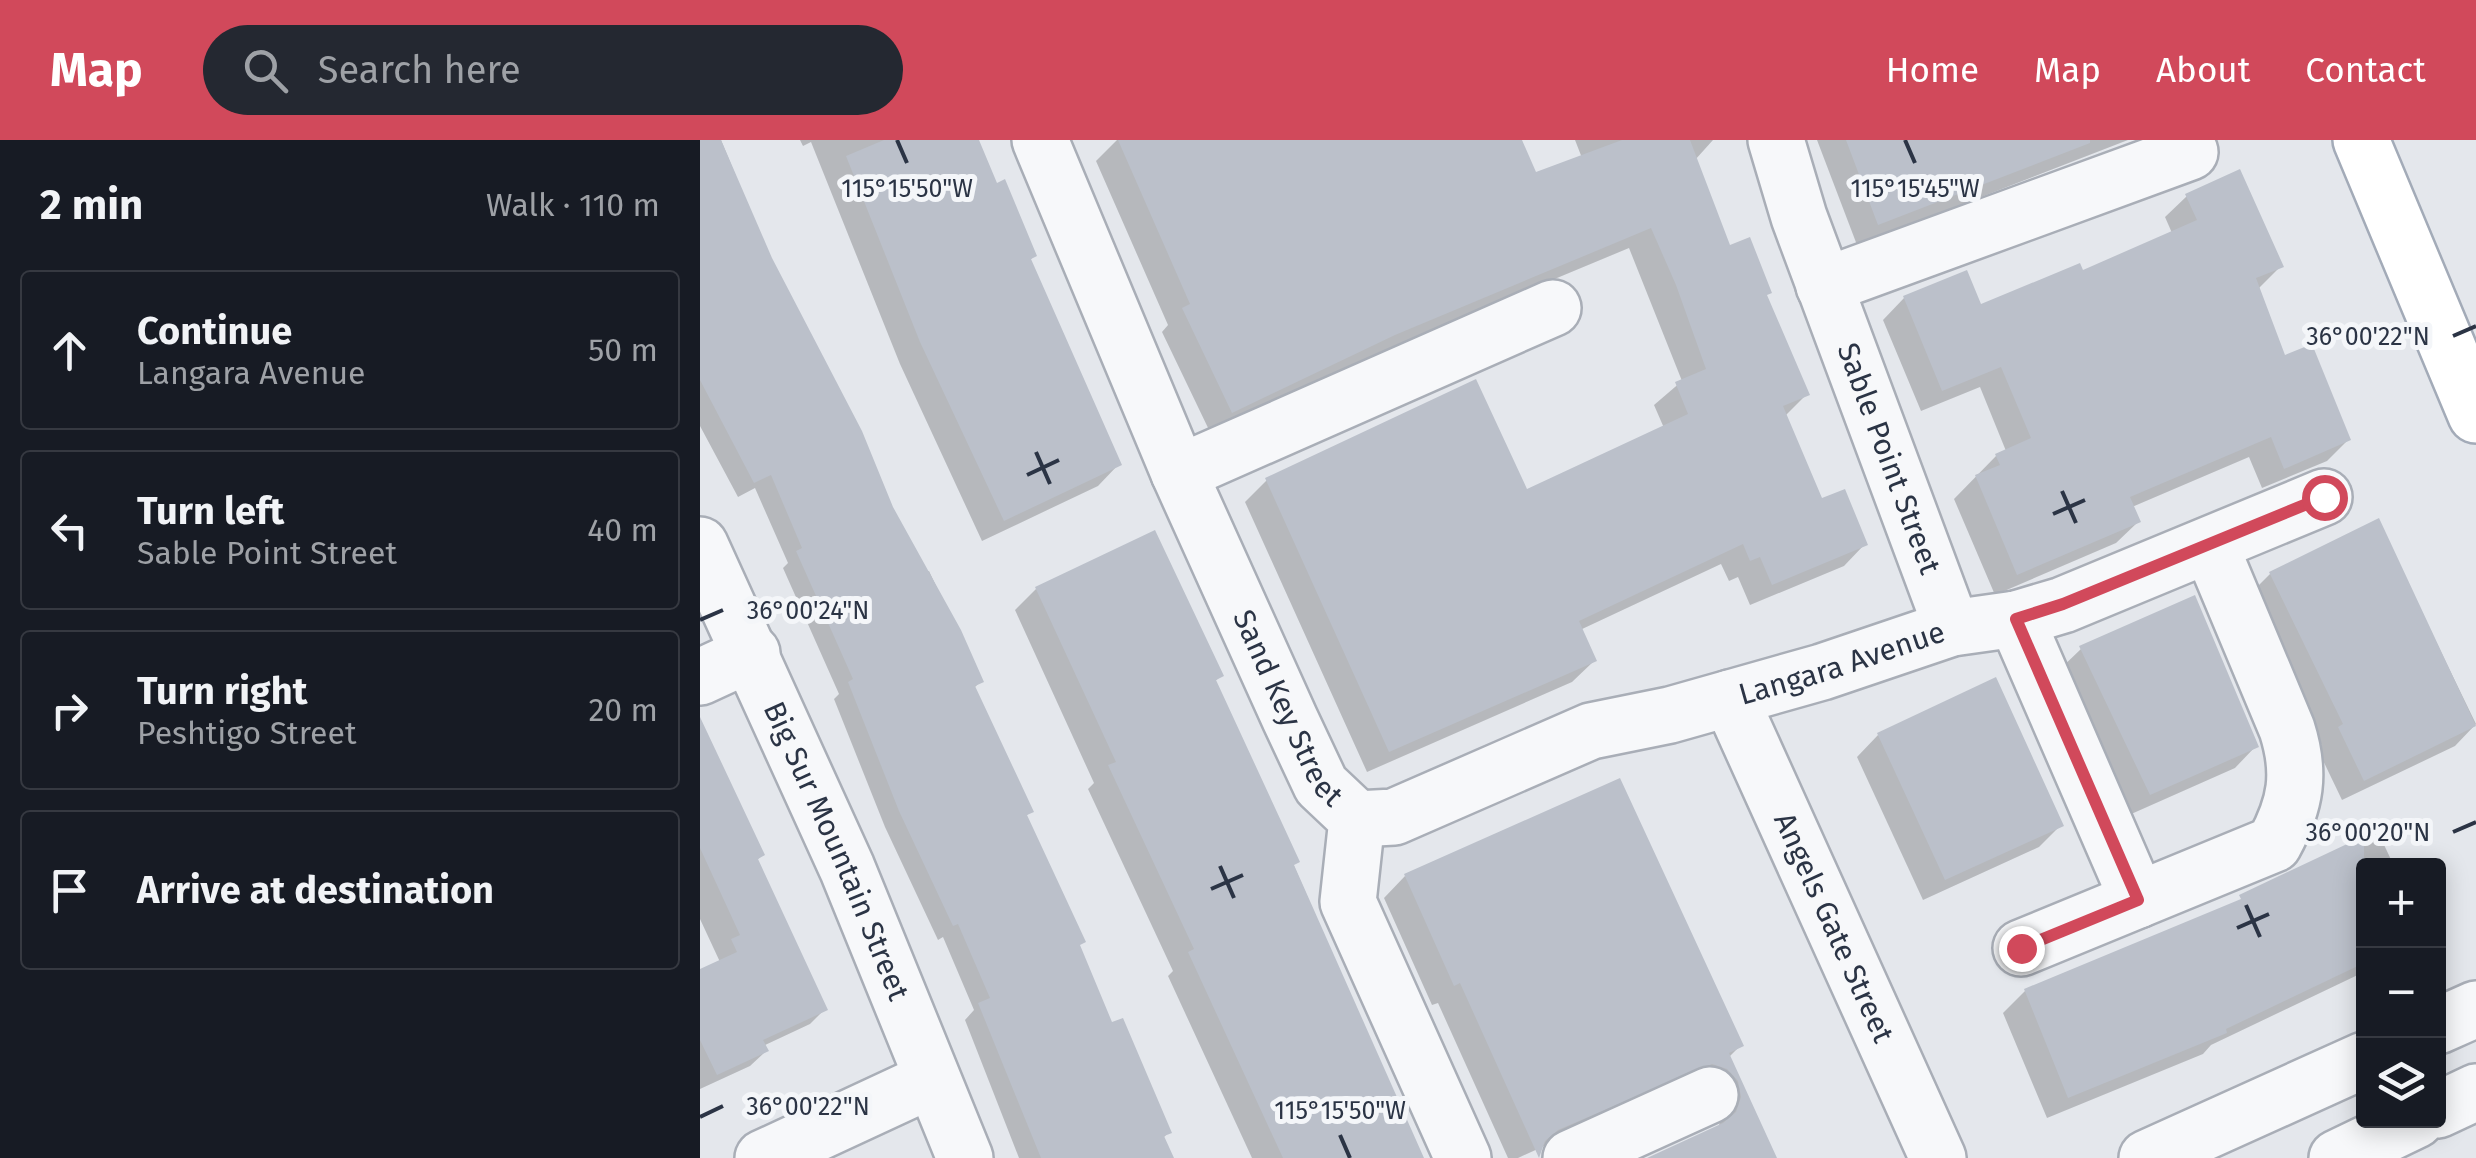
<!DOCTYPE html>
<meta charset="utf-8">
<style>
:root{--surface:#171b24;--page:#242831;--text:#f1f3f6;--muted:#9ea1a6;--line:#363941;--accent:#d1495b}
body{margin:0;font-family:"Fira Sans",sans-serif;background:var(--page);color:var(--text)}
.controls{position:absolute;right:30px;bottom:30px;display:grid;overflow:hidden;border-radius:10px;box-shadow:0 5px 25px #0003}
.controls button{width:90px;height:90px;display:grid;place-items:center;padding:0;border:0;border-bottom:2px solid var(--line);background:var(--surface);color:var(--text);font:50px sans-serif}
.stop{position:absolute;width:30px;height:30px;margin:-22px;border:8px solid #d1495b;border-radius:50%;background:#fff}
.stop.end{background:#d1495b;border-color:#fff;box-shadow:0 2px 10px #0008}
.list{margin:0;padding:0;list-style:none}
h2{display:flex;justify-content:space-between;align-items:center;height:130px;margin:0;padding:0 40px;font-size:42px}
h2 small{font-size:32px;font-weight:400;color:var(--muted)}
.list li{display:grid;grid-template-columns:65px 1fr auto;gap:30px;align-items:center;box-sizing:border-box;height:160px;margin:0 20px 20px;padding:0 20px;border:2px solid var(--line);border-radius:10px}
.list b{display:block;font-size:38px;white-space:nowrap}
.list p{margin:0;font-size:32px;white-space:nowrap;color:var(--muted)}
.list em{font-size:32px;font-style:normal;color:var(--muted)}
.icon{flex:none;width:55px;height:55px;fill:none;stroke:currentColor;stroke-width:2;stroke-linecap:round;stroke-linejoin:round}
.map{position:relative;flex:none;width:1776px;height:1018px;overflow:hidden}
header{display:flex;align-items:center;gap:60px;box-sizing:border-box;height:140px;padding:0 50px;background:var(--accent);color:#fff}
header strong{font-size:48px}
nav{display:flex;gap:55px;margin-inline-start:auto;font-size:35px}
.search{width:700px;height:90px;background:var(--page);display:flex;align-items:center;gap:25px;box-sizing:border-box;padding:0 35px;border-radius:55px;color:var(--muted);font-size:38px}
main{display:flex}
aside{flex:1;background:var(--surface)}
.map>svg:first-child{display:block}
</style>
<header>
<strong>Map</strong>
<div class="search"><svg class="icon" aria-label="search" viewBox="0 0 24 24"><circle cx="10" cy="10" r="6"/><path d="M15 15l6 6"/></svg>Search here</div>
<nav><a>Home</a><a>Map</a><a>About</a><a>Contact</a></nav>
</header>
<main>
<aside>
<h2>2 min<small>Walk · 110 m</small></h2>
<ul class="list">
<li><svg class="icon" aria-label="ahead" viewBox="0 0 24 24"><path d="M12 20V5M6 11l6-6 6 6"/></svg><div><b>Continue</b><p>Langara Avenue</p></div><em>50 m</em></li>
<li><svg class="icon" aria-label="left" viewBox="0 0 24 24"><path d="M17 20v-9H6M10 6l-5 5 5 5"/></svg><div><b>Turn left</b><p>Sable Point Street</p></div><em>40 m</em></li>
<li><svg class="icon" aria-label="right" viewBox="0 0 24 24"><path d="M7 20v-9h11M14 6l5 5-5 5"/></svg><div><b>Turn right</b><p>Peshtigo Street</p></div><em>20 m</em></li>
<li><svg class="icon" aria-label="arrive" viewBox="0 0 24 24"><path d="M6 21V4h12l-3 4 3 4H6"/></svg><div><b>Arrive at destination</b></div></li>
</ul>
</aside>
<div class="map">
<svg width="1776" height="1018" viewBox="0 0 1776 1018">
<rect width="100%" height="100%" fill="#e4e7ec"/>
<!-- shadow -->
<path fill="#0003" d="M0,0H21L70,119L190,368L223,433L229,431L281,541L273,549L331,671L325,677L411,885L469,992L462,999L470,1018H319L265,880L274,870L243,797L238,800L185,687L134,559L139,554L83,428L88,423L55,348L38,357L0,286Z
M100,0H257L228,20L334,116L329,121L419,324L398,346L282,401L200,224L111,2L103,6Z
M417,0H818L834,35L882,18L875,0H1013L995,20L1028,108L1065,156L1107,254L1085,276L1120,362L1165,404L1144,426L1050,465L1038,437L1029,441L1021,424L880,490L894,521L872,542L667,632L545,362L567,340L826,352L964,288L954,265L982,241L929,108L704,202L510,292L462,192L468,185L396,21Z
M1117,0H1428L1157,105Z
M1487,56L1581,126L1559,148L1584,218L1648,300L1627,321L1562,348L1549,317L1432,367L1438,382L1416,403L1295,455L1254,359L1296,316L1306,311L1280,247L1221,271L1183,180L1204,158L1280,167L1381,134L1472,93L1465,77Z
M1678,382L1776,584L1755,606L1642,660L1618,610L1622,606L1549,455L1570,434Z
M336,449L521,536L514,542L721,1018H552L468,836L473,831L388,649L394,643L315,470Z
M1381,509L1556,606L1535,628L1429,675L1359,530Z
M1178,595L1361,685L1339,707L1223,760L1157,617Z
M0,619L62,715L56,721L125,869L110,884L63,906L66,911L50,926L0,949V832L20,822L0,779Z
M1678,692L1694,726H1664V832L1511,905L1503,914L1347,978L1303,873L1325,851L1533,764Z
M705,736L1041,905L1028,918L1074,1018H953L1018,988L1020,982L1017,963L974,947L818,1018H808L738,863L732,865L684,758Z"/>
<!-- building -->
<path fill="#bbc0ca" d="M0,0H21L72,118L162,291L193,367L261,490L284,542L275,546L334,672L327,675L386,802L380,805L412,882L423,878L472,993L464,996L474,1018H341L278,863L290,858L258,784L253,786L199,671L148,542L153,539L96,411L102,408L71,335L54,343L0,240Z
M184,0H279L297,43L305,39L337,116L331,119L422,325L304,381L220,202L146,16Z
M418,0H822L836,32L922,0H990L1030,105L1050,97L1072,153L1067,155L1110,255L1083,266L1122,358L1145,349L1168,405L1072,445L1060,417L1050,421L1043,404L879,481L897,521L689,612L565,338L776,239L827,349L988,274L975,242L1006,229L976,145L951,88L695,195L532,273L482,168L490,164Z
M1146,0H1390V3L1178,85Z
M1540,29L1584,127L1556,138L1585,215L1612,204L1651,300L1584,329L1571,297L1430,357L1441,382L1317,435L1275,335L1300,325L1295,314L1331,298L1301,227L1242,251L1203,156L1267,130L1281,164L1380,123L1383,130L1497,80L1485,54Z
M1679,378L1776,586L1664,641L1638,587L1643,584L1569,432Z
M455,390L524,536L516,540L600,722L594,725L724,1018H583L488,812L494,809L408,625L416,622L335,447Z
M1495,455L1559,607L1450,655L1379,506Z
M1296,537L1364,686L1245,740L1177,593Z
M0,577L65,715L58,719L128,870L63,900L69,911L17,935L0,900V829L37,812L31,799L40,795L0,708Z
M920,638L1044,906L1029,913L1077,1018H947L1023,983L1036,972L1041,957L1038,941L1027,929L1012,924L858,990L845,1001L839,1018L760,843L754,846L704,734Z
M1664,696V823L1526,889L1527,893L1368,958L1324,849L1541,759L1539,755Z"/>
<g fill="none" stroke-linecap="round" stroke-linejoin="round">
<defs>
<g id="minor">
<path id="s1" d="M340,0L479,333L590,579L621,645L657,679L648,762L763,1018"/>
<path id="s2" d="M1076,0L1099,77L1252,488"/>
<path d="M1124,146L1490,12"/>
<path d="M479,333L853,168"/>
<path id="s3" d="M0,405L147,728L265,1018"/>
<path d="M1316,479L1438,760"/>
<path d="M0,537L52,513"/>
<path id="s4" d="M1030,558L1238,1018"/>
<path id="s5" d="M657,679L694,677L891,591L970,575L1122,532L1252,488L1316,479L1363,465L1624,357"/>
<path d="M1321,808L1574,704C1596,664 1601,633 1587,589L1510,405"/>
<path d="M1738,886L1776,869"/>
<path d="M1738,970L1776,952"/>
<path d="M63,1018L231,940"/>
<path d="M871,1018L1010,955"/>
<path d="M1447,1018L1664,920"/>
<path d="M1637,1018L1716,980"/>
</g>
<path id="major" d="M1661,0L1776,275"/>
</defs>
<!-- minor casing -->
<use href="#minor" stroke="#a9aeb7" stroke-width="60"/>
<!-- major casing -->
<use href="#major" stroke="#a3abb8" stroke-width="60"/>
<!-- minor -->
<use href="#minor" stroke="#f7f8fa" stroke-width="55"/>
<!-- major -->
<use href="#major" stroke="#fff" stroke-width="55"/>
</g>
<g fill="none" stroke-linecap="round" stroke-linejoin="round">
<!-- route -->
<path stroke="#d1495b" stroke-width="12" d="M1321,808L1438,760L1316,479L1363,464L1624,357"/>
</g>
<!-- ticks -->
<path fill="none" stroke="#2b3445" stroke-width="4" d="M197,0L207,23M1205,0L1215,23M1753,196L1776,186M336,312L350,344M327,335L359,320M1362,351L1376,383M1353,374L1385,360M0,480L23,470M1753,692L1776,682M520,726L534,758M511,749L543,735M1546,765L1560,797M1537,788L1569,774M0,977L23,966M640,995L650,1018"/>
<g text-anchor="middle" stroke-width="10" stroke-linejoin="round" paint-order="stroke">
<!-- street labels -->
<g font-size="30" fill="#2b3445" stroke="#f4f6f9">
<text dy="10" stroke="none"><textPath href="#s2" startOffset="338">Sable Point Street</textPath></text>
<text dy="10" stroke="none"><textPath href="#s5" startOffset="512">Langara Avenue</textPath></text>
<text dy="10" stroke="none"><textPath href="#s1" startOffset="620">Sand Key Street</textPath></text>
<text dy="10" stroke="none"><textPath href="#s3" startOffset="335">Big Sur Mountain Street</textPath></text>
<text dy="10" stroke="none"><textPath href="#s4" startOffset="252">Angels Gate Street</textPath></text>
</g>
</g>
<g font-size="25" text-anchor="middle" fill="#2b3445" stroke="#f4f6f9" stroke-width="10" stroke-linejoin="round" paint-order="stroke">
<text x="207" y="57">115°15'50"W</text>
<text x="1215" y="57">115°15'45"W</text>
<text x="1668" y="205">36°00'22"N</text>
<text x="108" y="479">36°00'24"N</text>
<text x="1668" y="701">36°00'20"N</text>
<text x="108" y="975">36°00'22"N</text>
<text x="640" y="979">115°15'50"W</text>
</g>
</svg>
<div class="controls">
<button>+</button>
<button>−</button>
<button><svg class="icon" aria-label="layers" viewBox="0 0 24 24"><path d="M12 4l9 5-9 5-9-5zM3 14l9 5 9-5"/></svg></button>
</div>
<div class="stop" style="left:1624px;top:357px"></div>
<div class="stop end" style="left:1321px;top:808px"></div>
</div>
</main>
